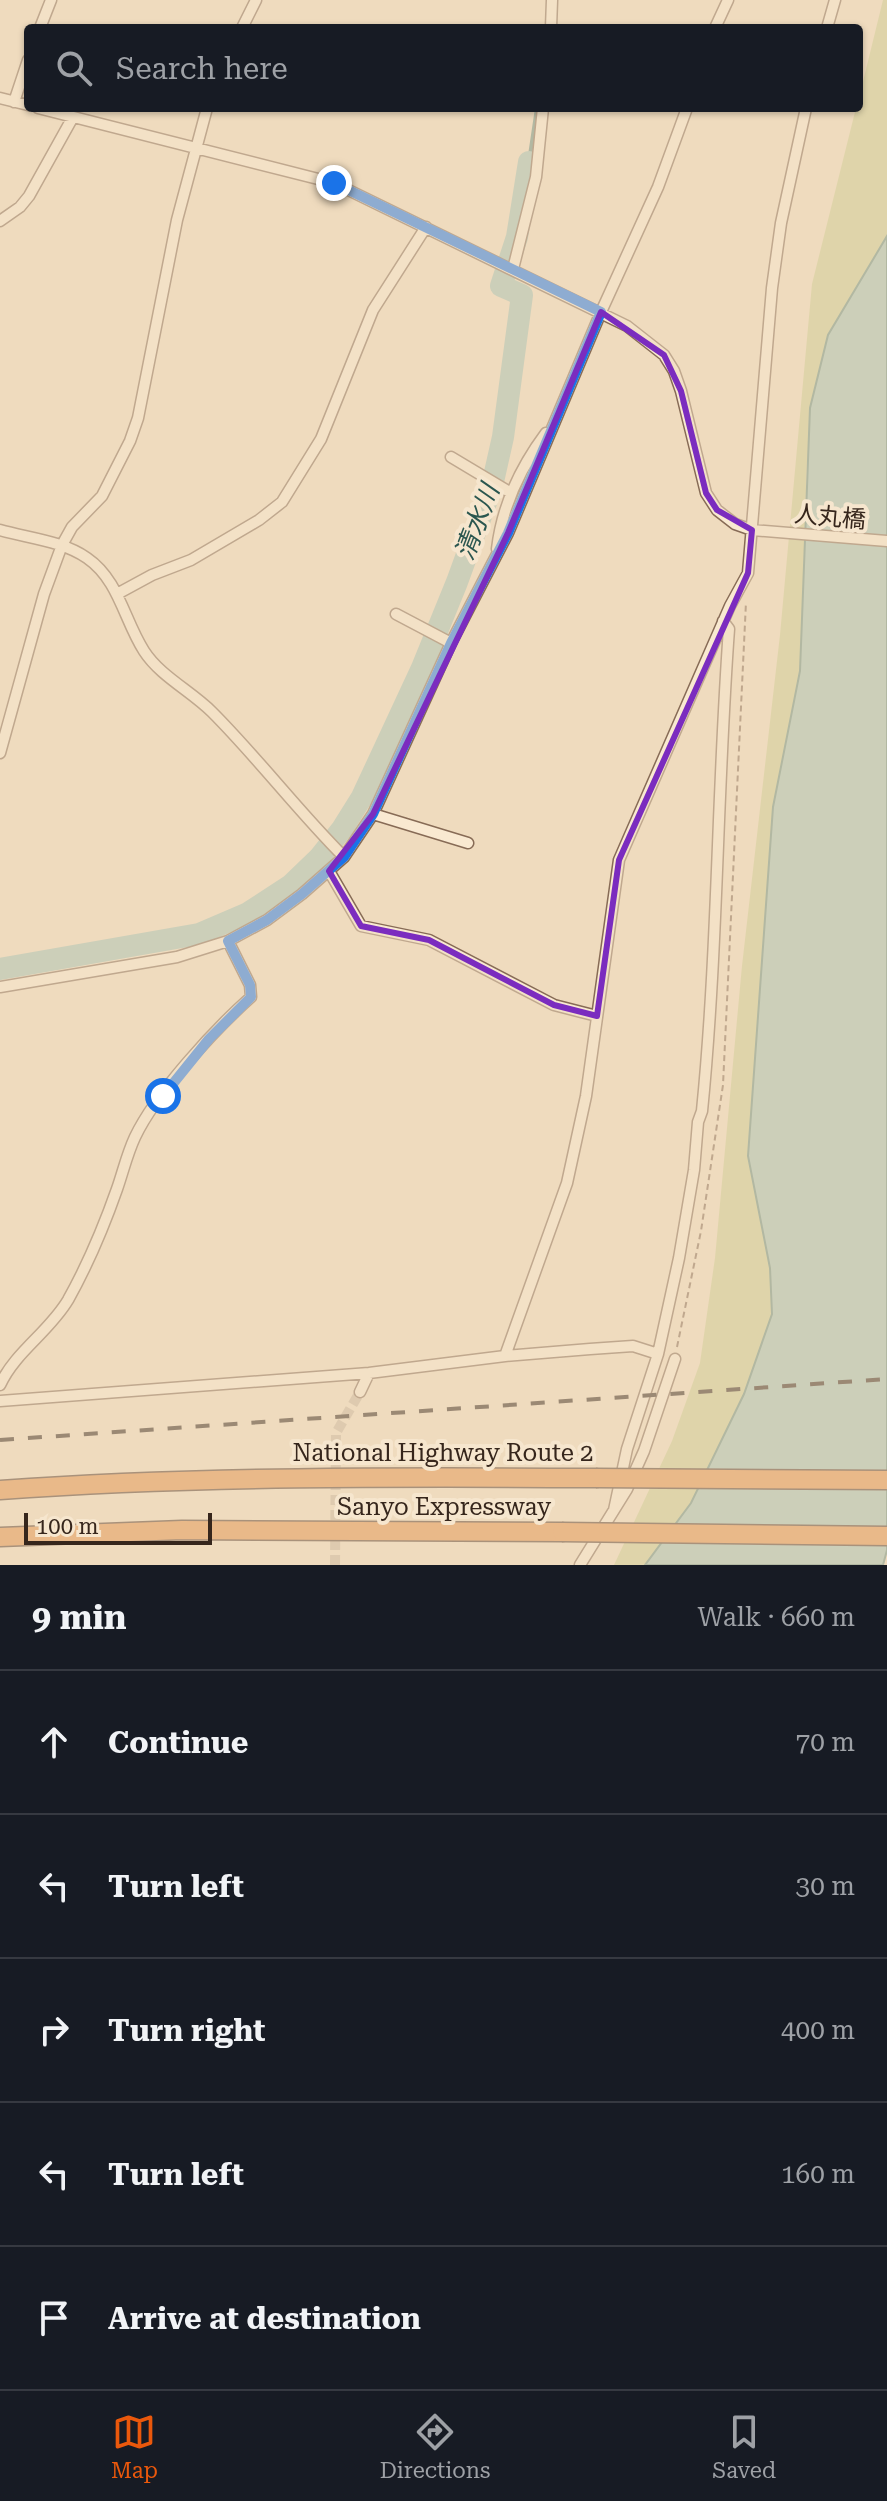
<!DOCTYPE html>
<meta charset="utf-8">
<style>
:root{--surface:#171b24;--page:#242831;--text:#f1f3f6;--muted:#9ea1a6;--line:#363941;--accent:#ea580c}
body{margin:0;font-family:"Roboto Serif","Noto Sans JP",serif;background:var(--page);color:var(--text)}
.scale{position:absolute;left:24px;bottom:20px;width:188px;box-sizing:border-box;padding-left:8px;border:4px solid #36261c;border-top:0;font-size:22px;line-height:28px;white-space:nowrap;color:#36261c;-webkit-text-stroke:6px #f6e6ce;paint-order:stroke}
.stop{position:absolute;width:24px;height:24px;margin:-18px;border:6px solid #1a73e8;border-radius:50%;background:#fff}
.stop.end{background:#1a73e8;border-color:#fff;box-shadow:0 2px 8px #0008}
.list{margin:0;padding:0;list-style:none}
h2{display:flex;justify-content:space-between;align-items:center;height:104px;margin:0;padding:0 32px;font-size:34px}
h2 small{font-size:26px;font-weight:400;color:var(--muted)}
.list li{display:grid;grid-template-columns:52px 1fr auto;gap:24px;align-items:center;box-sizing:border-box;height:144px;padding:0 32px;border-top:2px solid var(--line)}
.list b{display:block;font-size:30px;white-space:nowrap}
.list em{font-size:26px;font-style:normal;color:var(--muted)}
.icon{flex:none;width:44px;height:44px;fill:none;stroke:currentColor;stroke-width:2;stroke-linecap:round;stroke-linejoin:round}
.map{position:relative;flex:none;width:887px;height:1565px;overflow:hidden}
.search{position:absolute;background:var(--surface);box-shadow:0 2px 6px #0004;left:24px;right:24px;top:24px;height:88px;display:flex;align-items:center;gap:20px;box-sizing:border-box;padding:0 28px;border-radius:8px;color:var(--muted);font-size:30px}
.sheet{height:824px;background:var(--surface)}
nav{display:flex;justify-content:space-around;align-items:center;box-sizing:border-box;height:112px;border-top:2px solid var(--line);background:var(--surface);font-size:22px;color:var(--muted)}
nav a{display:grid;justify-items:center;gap:4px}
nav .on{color:var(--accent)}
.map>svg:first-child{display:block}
</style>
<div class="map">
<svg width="887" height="1565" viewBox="0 0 887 1565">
<rect width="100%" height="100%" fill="#efdbbe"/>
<!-- green -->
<path fill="#cccd92" d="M883,0H887V236L828,334L807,461L800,671L773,807L770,1268L772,1314L744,1394L691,1503L645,1565H614L672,1441L700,1363L715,1258L742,966L780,635L812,284L856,108H859V98Z"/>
<!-- water -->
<path fill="#a2c0b4" stroke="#698e81" stroke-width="2" d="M887,236V1550L883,1565H645L691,1503L744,1394L772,1314L770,1268L748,1156L773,807L800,671L810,408L828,335Z"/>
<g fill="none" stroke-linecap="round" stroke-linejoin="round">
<!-- stream -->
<path stroke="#698e81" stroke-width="4" d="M529,162L537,108"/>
<!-- river -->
<path stroke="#a2c0b4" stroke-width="22" d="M0,969L199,934L248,913L291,885L319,858L342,829L362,797L422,668L457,582L492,486L503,437L522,295L501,286L517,237L529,162"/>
<!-- street-tunnel -->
<path stroke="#cab79e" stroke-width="10" stroke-dasharray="10 5" stroke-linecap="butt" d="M335,1565L336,1433L360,1392"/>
<defs>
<path id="street" d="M40,28L51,0
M242,28L256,0
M551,28L552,0
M715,28L728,0
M827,28L835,0
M0,98L28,105
M14,102L28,60
M38,108L334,183L627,326L664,355L674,371L681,391L706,493L717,510L735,524L752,530L887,541
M0,221L20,207L29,196L73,117
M513,269L536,177L543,108
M451,457L511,493
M0,530C28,538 63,541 87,558C119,580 124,620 144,651C160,676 191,691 212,712C258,758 298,811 344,857
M497,549C502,506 520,468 546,433
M117,594L152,575L191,560L259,520L282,502L321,439L373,310L426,227
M396,614L451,643
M0,753L44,594L62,545L72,527L102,496L130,441L138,418L177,220L207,108
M373,814L468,843
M329,871L361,926L429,940L554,1005L597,1016
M0,987L177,957L228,941L267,920L302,894L344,857L373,814L451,643L508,533L601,312L658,187L687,108
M505,1356L567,1183L586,1096L619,860L730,606L748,573L772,288L781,223L806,108
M0,1385C15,1352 49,1332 68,1300C87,1266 104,1226 117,1189C123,1172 127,1154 135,1137C156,1093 214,1030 251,997L250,985L228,941
M360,1392L369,1373
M0,1401L369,1373L505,1356L590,1349L633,1346L658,1354
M614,1510L627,1449L658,1354L679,1258L694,1170L698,1122L702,1111C718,951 717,790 729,629L723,621
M580,1565L627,1489L644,1451L675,1359"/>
<path id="highway" d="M0,1490C198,1476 397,1477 596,1478
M0,1537L182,1530L562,1532"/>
</defs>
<!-- street casing -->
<use href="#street" stroke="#876b56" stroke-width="13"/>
<!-- highway casing -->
<use href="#highway" stroke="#553a2b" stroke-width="21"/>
<!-- path -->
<path stroke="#876b56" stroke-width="2" stroke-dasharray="6 4" stroke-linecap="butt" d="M677,1347L701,1231L723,1085L746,602"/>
<!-- street -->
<use href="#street" stroke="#f9e9d1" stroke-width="10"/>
<!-- highway -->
<use href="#highway" stroke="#e2904b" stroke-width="18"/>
<!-- rail -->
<path stroke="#36261c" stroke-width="4" stroke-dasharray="14 14" stroke-linecap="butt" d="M0,1440L887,1379"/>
<defs>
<path id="highway-bridge" d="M596,1478L887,1480
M562,1532L887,1536"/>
</defs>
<!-- highway-bridge casing -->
<use href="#highway-bridge" stroke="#553a2b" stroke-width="21" stroke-linecap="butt"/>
<!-- highway-bridge -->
<use href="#highway-bridge" stroke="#e2904b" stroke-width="18"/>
</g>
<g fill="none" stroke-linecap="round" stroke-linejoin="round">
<!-- route -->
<path stroke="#1a73e8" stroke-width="10" d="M163,1096L209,1039L251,997L250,985L228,941L267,920L302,894L344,857L373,814L451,643L508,533L601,312L334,183"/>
</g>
<!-- marked area -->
<path d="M0 0H887V1565H0ZM601,312L664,355L681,391L706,493L717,510L752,530L748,573L619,860L597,1016L554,1005L429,940L361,926L329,871L373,814L508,533Z" fill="#efdbbe" fill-opacity=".55" fill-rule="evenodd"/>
<path fill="none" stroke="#7b2cbf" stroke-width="6" stroke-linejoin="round" d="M601,312L664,355L681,391L706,493L717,510L752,530L748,573L619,860L597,1016L554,1005L429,940L361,926L329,871L373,814L508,533Z"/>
<g text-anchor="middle" stroke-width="8" stroke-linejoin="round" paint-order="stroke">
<!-- street labels -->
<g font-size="24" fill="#36261c" stroke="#f6e6ce">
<text transform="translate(830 517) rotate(5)" y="8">人丸橋</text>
<text x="443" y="1461">National Highway Route 2</text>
<text x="444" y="1515">Sanyo Expressway</text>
</g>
<!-- water labels -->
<g font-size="26" font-style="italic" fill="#2a564f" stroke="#f6e6ce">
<text transform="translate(477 522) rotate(-69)" y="9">清水川</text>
</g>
</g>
</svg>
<div class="scale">100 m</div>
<div class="stop" style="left:163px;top:1096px"></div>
<div class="stop end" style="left:334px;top:183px"></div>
<div class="search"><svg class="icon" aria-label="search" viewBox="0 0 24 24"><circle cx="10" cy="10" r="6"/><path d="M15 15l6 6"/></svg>Search here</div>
</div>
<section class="sheet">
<h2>9 min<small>Walk · 660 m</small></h2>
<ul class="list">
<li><svg class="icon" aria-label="ahead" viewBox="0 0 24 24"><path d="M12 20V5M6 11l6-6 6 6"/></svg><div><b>Continue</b></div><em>70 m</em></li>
<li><svg class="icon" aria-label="left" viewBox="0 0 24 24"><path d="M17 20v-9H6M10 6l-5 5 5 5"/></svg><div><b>Turn left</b></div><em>30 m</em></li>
<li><svg class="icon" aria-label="right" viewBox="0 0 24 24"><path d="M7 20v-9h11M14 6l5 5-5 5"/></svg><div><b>Turn right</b></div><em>400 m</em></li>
<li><svg class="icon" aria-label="left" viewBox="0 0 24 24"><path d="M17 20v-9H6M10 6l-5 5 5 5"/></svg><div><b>Turn left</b></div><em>160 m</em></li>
<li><svg class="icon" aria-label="arrive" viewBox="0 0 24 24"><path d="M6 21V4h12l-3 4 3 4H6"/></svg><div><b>Arrive at destination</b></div></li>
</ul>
</section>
<nav>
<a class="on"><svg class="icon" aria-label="map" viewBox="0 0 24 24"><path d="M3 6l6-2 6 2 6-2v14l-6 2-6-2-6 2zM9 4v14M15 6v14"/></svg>Map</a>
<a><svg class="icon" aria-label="directions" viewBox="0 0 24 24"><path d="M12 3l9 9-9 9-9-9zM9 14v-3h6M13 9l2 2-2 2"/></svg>Directions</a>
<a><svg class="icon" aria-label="saved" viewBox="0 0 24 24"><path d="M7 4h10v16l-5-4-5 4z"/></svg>Saved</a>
</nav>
